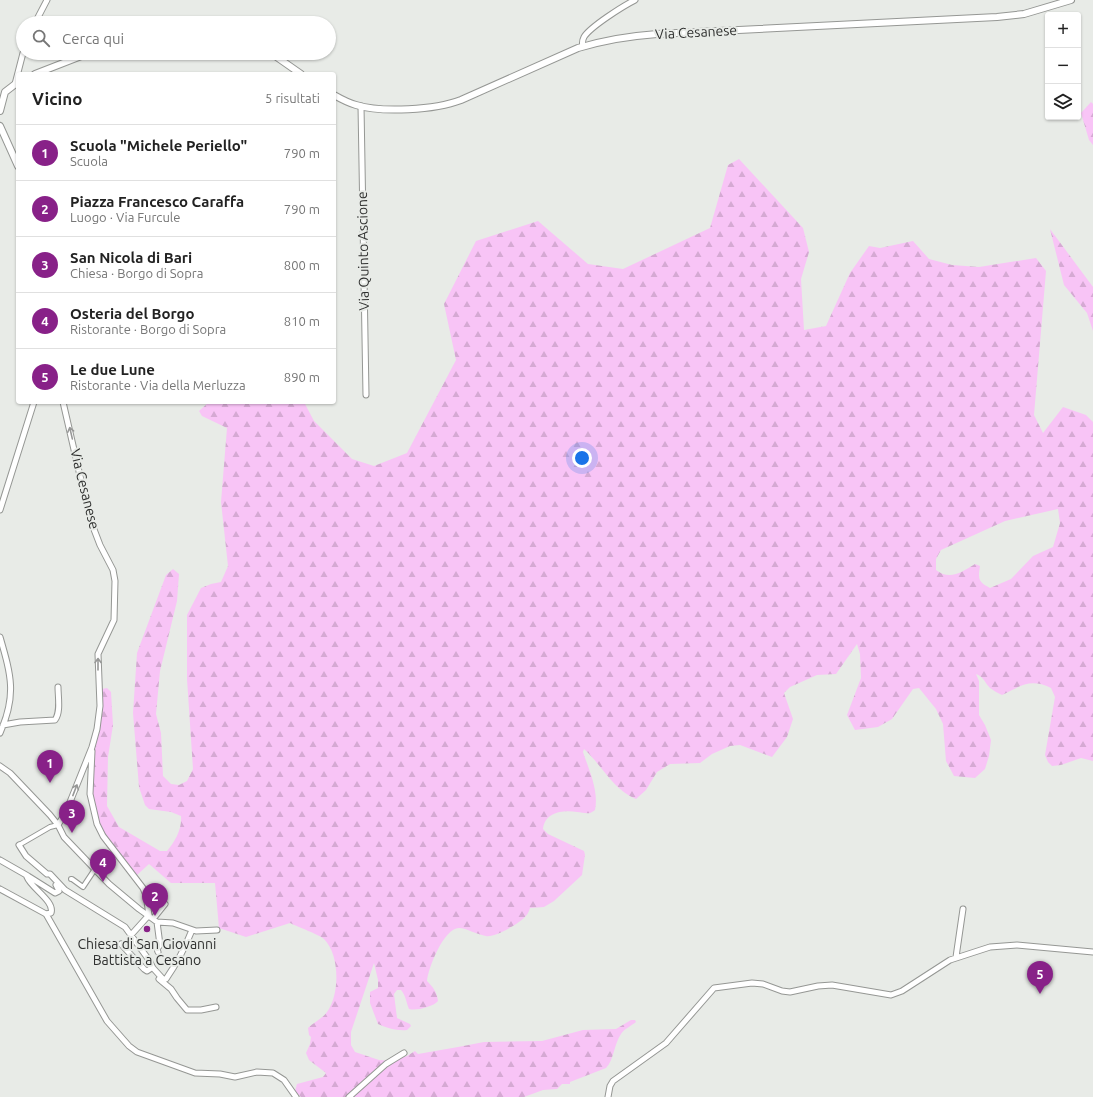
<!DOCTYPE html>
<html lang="it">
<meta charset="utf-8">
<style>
:root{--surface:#fff;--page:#f6f6f6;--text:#222;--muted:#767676;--line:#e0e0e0;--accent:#882188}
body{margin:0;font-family:Ubuntu,sans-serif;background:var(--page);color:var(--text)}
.controls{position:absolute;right:12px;top:12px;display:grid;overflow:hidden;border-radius:4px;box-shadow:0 1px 3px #0004}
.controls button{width:36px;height:36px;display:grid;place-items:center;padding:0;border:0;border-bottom:1px solid var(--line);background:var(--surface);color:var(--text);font:20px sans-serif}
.you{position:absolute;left:582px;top:458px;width:14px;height:14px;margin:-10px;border:3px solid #fff;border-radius:50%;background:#1a73e8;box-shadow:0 0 0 6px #1a73e833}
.badge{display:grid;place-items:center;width:26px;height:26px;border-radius:50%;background:var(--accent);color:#fff;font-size:13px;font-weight:700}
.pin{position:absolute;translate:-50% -33px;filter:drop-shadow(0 1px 2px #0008)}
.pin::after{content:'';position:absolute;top:21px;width:14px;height:12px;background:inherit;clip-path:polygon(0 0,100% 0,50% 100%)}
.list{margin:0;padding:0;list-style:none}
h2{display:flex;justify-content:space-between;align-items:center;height:52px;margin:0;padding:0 16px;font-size:17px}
h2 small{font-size:13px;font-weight:400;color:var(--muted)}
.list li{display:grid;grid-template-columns:26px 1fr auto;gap:12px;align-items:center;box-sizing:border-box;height:56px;padding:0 16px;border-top:1px solid var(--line)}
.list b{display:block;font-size:15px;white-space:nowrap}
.list p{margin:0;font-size:13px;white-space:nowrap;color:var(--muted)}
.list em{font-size:13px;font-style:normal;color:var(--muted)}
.icon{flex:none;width:22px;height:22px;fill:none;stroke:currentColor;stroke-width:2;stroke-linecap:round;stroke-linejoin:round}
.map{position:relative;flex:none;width:1093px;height:1097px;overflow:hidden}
.search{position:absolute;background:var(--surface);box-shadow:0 1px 3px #0004;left:16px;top:16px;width:320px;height:44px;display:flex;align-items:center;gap:10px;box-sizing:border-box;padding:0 14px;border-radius:22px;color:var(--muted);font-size:15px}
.panel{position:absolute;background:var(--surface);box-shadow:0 1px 3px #0004;left:16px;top:72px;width:320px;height:332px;border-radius:4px}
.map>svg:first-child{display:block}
</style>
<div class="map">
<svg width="1093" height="1097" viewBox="0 0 1093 1097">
<defs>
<pattern id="forest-firs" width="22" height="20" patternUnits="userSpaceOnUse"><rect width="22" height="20" fill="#f8c4f6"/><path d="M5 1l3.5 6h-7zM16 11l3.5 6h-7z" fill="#d5a9d3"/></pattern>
</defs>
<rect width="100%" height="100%" fill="#e8ebe7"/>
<!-- forest -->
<path fill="url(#forest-firs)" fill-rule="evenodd" d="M1091,102L1093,104V145L1089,140L1081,113Z
M739,159L803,228L809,252L801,279L804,330L826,326L850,273L869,246L880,248L913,241L929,259L952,265L979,267L1036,258L1046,271L1034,415L1043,433L1063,407L1086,415L1093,422V761L1081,758L1061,765L1052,766L1048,762L1045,755L1055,697L1051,688C1030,678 1021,686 1002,695C998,693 994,691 990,688C985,683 984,677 976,674L979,681V715L985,725L991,740L989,756L985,769L975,778L954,776L946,761L943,724L936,709L919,688L913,689L892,719L878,727L855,730L847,715L861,678L860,654L857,644L836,674L817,675L790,687L784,693L793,719L787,737L772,757L740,745L730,746L712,754L700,763L670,764L657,772L646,790L636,799C613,790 602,765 584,749L583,752C589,770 599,791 595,810C595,810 591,813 590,813C586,814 581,812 577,812C563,810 545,812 543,829L548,834L584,851L585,855L582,875L554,901L544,907L530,908C529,912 527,915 524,918C518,924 494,938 486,936C478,935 466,928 459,928C444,928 428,968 427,981C433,987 437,992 438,1001C433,1007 416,1011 409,1009C406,1002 406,996 401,990H397L394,994L397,1018L410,1024L411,1026L407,1030C397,1031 387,1028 378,1024L370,1003V992L378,988V980L374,963L351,1032V1045L355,1052L379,1060L393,1061L407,1056L415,1051L418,1054L458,1047L484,1042L542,1041L583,1030L616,1029L631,1020H635L636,1022C631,1026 624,1029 621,1034C614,1044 614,1060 606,1068L570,1082V1084H562L557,1089L543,1090L524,1097H301L295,1091L297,1084L323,1077L326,1073L309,1060L306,1053L310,1044L311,1037L309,1035L308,1028C314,1022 322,1019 327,1012C340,994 340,955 324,939C318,934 298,927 290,923L246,937L219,928L215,883H171L149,864L137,875C125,860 110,845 101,828C90,807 90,770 94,747C96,726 102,710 102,689L107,688L111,692L113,725L108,757L107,806L119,827L160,851H167C175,841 182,830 181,816L171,812L149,809L145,805L139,787L133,713L137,653L166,575L173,569L179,574L177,601L160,671L156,714L161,733L163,776L171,784L179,785L187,781L193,769L187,679V615L201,588L211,584L221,582L228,566L221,502L227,428L202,416L199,411L209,402H304L314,421L352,459L374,466L407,453L456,360L444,304L476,241L538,221L588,264L623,269L710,228L728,165ZM1058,509L1060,523L1053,547L1033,556L1011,579L990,588C978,582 978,579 980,566L975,564C962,572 950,581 936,570V559L941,550L1005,521Z
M1050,229L1093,287V331L1087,313L1064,285Z"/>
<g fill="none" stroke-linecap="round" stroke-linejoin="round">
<defs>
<path id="pedestrian" d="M19,845L50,827L58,825
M71,879H72L83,887L95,869"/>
<path id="minor" d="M35,23L47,0
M583,46C582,43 582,41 584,37C590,27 623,6 635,0
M15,84L23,53
M361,106L366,395
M0,510L34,402
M0,637C11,675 17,695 0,733
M3,725L20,722L55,720C61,712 58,697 58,687
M92,751L90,794L97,824L103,836L143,888L146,895L149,915
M0,766L10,773L50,815L58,825L64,837L109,884L139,909L157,922L173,923L196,931L217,930
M58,825L66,812L92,747L97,729L100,706L98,654L114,620L115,581L113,570L100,545L90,519L63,402
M19,845L26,856L47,874H50L65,890L125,927L149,960L153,968L163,979H166C177,963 185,948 192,930
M0,860L28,876
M0,889L46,914L107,1021L129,1046L137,1052L195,1073L220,1074L235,1077L257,1072L273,1073L284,1080L296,1097
M46,914L51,913C55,901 31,888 27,877L28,876L55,893L59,891L56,885
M153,919L165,904
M157,922L160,945L157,949L158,952
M131,935L149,915
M121,944L144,969L147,971L150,969
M956,957L963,909
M159,979L171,989L177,998L187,1010H201L216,1007
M349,1097L386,1064L404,1053
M608,1097L610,1086L613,1081L666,1043L714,988L752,983L763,984L782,991L790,992L818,986L832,985L891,995L902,991L950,960L990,947L1017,945L1093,952"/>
<path id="tertiary" d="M271,53L301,74
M35,74L89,53
M334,95C341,99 349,103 356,105C382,113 435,110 461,100L578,48C605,40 628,36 657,34L997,17L1024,14L1071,0
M0,111L5,92L18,82
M0,126L18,166"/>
</defs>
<!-- pedestrian casing -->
<use href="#pedestrian" stroke="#959794" stroke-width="6"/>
<!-- minor casing -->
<use href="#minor" stroke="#959794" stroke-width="7"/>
<!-- tertiary casing -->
<use href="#tertiary" stroke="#959794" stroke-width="8"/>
<!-- pedestrian -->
<use href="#pedestrian" stroke="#fff" stroke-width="4"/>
<!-- minor -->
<use href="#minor" stroke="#fff" stroke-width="5"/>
<!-- tertiary -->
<use href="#tertiary" stroke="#fff" stroke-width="6"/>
</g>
<!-- one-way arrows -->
<defs><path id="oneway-shaft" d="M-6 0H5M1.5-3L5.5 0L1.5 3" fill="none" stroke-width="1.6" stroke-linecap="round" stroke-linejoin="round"/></defs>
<g stroke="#979897">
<use href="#oneway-shaft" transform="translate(71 433) rotate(-103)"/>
<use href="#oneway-shaft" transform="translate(98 664) rotate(-90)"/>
<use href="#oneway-shaft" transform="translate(75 790) rotate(-69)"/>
</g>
<!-- markers -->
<circle fill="#882188" stroke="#e8ebe7" stroke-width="1.5" cx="147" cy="929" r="4"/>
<g text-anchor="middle" stroke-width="4" stroke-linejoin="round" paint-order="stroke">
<!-- street labels -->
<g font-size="14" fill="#2f302f" stroke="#e8ebe7">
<text transform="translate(696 32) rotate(-3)" y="5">Via Cesanese</text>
<text transform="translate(363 251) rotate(-91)" y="5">Via Quinto Ascione</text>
<text transform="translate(85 489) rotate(76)" y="5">Via Cesanese</text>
</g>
<!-- poi labels -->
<g font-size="14" fill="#2f302f" stroke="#e8ebe7">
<text x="147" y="949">Chiesa di San Giovanni<tspan x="147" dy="16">Battista a Cesano</tspan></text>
</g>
</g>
</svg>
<div class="controls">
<button>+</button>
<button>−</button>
<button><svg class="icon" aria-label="layers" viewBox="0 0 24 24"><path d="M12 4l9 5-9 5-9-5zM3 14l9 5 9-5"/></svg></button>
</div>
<div class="you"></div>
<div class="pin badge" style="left:50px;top:783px">1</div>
<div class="pin badge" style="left:155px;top:916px">2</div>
<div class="pin badge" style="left:72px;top:833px">3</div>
<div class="pin badge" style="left:103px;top:882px">4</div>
<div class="pin badge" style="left:1040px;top:994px">5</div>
<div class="search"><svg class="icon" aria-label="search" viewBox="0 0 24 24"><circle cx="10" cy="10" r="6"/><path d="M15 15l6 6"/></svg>Cerca qui</div>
<section class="panel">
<h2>Vicino<small>5 risultati</small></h2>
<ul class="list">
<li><span class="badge">1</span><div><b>Scuola &quot;Michele Periello&quot;</b><p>Scuola</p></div><em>790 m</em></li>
<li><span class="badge">2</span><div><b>Piazza Francesco Caraffa</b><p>Luogo · Via Furcule</p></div><em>790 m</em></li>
<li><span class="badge">3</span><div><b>San Nicola di Bari</b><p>Chiesa · Borgo di Sopra</p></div><em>800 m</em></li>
<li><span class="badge">4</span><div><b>Osteria del Borgo</b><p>Ristorante · Borgo di Sopra</p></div><em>810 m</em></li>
<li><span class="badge">5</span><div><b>Le due Lune</b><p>Ristorante · Via della Merluzza</p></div><em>890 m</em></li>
</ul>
</section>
</div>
